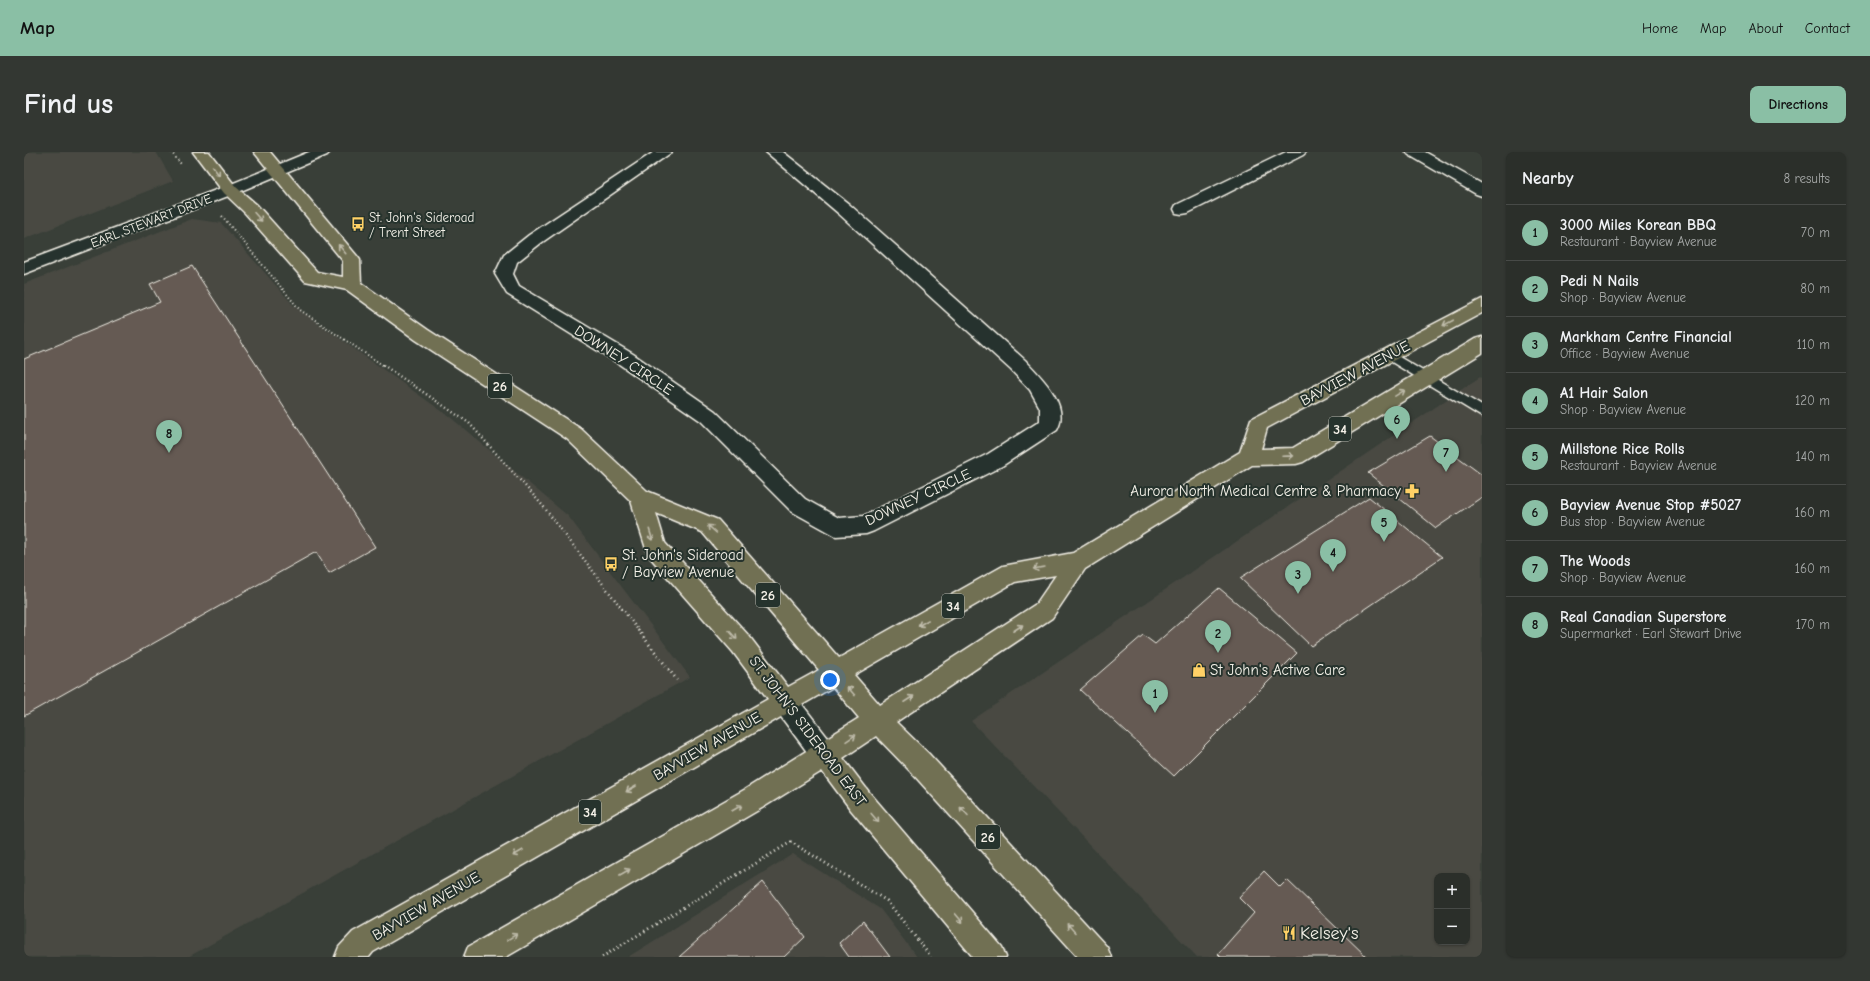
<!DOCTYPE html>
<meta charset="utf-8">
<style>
:root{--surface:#2b2f2a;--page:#333732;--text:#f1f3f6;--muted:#a6a9a8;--line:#474a47;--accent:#8abfa5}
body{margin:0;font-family:"Comic Neue",sans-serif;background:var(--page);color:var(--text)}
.controls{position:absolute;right:12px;bottom:12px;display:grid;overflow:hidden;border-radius:8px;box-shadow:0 1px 3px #0004}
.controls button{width:36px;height:36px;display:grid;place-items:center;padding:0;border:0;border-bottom:1px solid var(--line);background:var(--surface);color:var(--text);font:20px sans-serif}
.you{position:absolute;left:806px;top:528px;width:14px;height:14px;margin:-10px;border:3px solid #fff;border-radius:50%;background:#1a73e8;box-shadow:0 0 0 6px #1a73e833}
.badge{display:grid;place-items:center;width:26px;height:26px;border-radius:50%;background:var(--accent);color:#111;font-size:13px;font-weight:700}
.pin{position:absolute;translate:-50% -33px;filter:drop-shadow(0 1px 2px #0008)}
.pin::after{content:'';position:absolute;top:21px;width:14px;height:12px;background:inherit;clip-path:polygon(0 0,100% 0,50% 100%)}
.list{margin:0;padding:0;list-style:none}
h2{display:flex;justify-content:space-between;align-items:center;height:52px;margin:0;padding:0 16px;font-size:17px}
h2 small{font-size:13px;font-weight:400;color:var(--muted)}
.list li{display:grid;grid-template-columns:26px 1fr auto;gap:12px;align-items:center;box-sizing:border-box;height:56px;padding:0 16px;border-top:1px solid var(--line)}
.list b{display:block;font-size:15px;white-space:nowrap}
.list p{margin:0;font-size:13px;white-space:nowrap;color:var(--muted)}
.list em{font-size:13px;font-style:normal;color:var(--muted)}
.map{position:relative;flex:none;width:1458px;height:805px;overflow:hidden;border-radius:8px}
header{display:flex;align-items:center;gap:24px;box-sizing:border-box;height:56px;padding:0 20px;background:var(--accent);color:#111}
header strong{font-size:19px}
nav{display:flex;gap:22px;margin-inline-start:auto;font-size:14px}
.intro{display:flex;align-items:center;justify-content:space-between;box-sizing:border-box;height:96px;padding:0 24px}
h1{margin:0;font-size:28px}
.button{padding:10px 18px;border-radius:8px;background:var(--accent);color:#111;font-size:14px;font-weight:700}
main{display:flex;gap:24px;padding:0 24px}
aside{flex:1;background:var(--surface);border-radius:8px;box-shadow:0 1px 3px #0004}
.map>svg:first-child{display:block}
</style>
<header>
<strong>Map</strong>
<nav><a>Home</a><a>Map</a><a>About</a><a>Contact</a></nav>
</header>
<div class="intro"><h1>Find us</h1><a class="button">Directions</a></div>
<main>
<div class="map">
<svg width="1458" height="805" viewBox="0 0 1458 805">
<rect width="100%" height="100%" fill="#393f38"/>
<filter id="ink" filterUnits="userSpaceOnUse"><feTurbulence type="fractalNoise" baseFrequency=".025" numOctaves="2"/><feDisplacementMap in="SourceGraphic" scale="8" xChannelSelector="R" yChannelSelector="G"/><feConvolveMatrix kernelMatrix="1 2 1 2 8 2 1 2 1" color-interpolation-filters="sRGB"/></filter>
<g filter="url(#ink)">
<!-- built -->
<path fill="#494a43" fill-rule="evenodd" d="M0,0H132L149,29L0,87Z
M168,67L197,71L270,154L426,265L544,364L666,525L164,805H0V132Z
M1456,225L1458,227V805H1173L947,569ZM1413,724H1443V790H1413Z
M769,702L856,757L893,805H604Z"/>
<!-- building -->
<path fill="#655a53" stroke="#f4f1e8" d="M168,114L351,395L305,421L292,400L0,564V207L136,150L126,132Z
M1406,284L1458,323V345L1412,376L1344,321Z
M1345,345L1418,405L1287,494L1216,426Z
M1195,436L1273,501L1150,624L1056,538L1119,483L1131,492Z
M1240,719L1256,735L1263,728L1343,805H1197L1194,802L1230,761L1215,746Z
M739,730L781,785L760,805H655Z
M839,769L866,805H825L815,791Z"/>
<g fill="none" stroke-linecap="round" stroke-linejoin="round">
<defs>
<path id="service" d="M1365,199L1458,254V265L1361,206L1359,203L1361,200Z"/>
<path id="minor" d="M285,0H306L303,3L212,41L0,122V110L200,35Z
M630,0H648L517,91L493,110L489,122L495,134L609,202L691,259L781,347L815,366L839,364L964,302L1016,269V256L1006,238L987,218L814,61L742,0H759L826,53L1001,208C1017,225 1047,253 1033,278L978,314L850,379L842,382L812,384L767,359L677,269L595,212L483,142L471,122L480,103L505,83Z
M1262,0H1282L1279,3L1164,61L1158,62L1152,61L1150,57L1152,53Z
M1382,0H1401L1458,32V44L1452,42L1385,3Z"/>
<path id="secondary" d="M761,538L770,542L810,594L814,603L810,612L801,616L792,612L752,558L749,550L752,542Z"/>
<path id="primary" d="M169,0H185L212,35L233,53L293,120L319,125V109L230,0H246L333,104L336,108L337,131L404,178L557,277L623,339L694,368L815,506L979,414L1049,401L1216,300L1227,267L1458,147V161L1243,276L1237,297L1269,296L1451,187L1458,185V201L1279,310L1272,312L1228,313L1061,417L1028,466L872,570L905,602L1083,795L1087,805H1054L887,620L852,584L819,606L845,640L978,795L982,805H949L827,658L798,619L738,656L482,805H440L444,795L720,638L835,566L809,535L349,800L345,805H311L315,795L329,780L744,547L709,500L624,403L607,349L543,287L392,188L323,138L281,129L221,61L200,41ZM632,361L678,380L795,518L764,535L725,484L641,391ZM1032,423L1012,452L856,553L830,523L991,430Z"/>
</defs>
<!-- service casing -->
<use href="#service" stroke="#f4f1e8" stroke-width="3"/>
<!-- minor casing -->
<use href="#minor" stroke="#f4f1e8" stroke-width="3"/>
<!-- secondary casing -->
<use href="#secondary" stroke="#f4f1e8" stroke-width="3"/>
<!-- primary casing -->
<use href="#primary" stroke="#f4f1e8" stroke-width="3"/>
<!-- path-far2 -->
<path stroke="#f4f1e8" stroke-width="2" stroke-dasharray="1 2.5" stroke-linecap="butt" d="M147,0L157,12
M198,64L276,158L360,214"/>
<!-- path-far1 -->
<path stroke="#f4f1e8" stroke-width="2.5" stroke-dasharray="1 3" stroke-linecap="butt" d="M359,213L445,271L519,354L615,479"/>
<!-- path -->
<path stroke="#f4f1e8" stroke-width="3" stroke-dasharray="1 3.5" stroke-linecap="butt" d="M614,478L653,528
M578,805L767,690L863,749L907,805"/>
<!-- service -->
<use href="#service" fill="#26332d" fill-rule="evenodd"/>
<!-- minor -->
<use href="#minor" fill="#26332d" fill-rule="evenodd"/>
<!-- secondary -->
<use href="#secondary" fill="#26332d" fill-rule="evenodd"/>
<!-- primary -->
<use href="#primary" fill="#716f52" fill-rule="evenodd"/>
</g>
<!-- one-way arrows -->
<defs><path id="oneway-shaft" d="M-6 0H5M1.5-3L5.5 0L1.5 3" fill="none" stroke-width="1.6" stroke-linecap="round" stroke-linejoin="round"/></defs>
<g stroke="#c0bdac">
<use href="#oneway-shaft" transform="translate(192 19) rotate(53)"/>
<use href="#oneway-shaft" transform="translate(234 65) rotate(48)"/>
<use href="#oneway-shaft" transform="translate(318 97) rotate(-129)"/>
<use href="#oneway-shaft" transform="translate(1424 171) rotate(152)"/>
<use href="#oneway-shaft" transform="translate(1376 241) rotate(-31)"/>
<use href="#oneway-shaft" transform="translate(1264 304) rotate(-2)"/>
<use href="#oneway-shaft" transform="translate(688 377) rotate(-138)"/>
<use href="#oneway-shaft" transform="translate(627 383) rotate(73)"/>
<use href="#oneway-shaft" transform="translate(1015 416) rotate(171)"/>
<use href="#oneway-shaft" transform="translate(899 471) rotate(150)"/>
<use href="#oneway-shaft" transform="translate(994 476) rotate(-33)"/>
<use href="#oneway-shaft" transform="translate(709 483) rotate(48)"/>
<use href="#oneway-shaft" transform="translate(827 539) rotate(-131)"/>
<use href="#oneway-shaft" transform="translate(885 547) rotate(-33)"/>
<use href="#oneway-shaft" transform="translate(827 586) rotate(-34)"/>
<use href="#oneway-shaft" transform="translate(607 637) rotate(150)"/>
<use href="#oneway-shaft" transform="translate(713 656) rotate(-30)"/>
<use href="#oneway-shaft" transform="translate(940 659) rotate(-132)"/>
<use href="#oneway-shaft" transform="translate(851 666) rotate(50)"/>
<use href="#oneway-shaft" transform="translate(494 701) rotate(150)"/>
<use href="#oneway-shaft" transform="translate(601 720) rotate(-30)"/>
<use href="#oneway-shaft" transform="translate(935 766) rotate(50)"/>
<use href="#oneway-shaft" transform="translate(1047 776) rotate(-132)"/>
<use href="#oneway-shaft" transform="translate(488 785) rotate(-31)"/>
</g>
</g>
<!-- icons -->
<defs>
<symbol id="bus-bare" viewBox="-9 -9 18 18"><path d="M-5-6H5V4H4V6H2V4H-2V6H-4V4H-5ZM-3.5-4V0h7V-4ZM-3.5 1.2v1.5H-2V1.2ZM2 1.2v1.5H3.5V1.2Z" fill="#ffd166" stroke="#26332d" stroke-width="2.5" paint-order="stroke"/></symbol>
<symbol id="pharmacy-bare" viewBox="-9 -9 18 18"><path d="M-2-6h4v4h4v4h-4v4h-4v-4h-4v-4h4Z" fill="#ffd166" stroke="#26332d" stroke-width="2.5" paint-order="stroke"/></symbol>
<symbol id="shop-bare" viewBox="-9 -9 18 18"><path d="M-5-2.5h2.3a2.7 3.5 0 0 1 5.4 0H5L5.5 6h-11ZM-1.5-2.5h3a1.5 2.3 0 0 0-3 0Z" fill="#ffd166" stroke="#26332d" stroke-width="2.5" paint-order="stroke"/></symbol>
<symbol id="restaurant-bare" viewBox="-9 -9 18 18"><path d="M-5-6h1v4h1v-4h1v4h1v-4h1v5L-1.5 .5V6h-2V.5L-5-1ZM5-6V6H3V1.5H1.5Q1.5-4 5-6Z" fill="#ffd166" stroke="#26332d" stroke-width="2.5" paint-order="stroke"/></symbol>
</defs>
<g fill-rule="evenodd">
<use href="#bus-bare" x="324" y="62" width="20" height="20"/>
<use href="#pharmacy-bare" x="1378" y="329" width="20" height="20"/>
<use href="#bus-bare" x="577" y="402" width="20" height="20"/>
<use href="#shop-bare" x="1165" y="508" width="20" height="20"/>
<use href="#restaurant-bare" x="1255" y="771" width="20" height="20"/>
</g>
<g text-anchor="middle" stroke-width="4" stroke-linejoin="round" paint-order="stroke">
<!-- far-poi labels -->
<g font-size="13" fill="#f4f1e8" stroke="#26332d" text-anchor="start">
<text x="345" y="70">St. John's Sideroad<tspan x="345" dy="15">/ Trent Street</tspan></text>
</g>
<!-- far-street labels -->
<g font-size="13" fill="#f4f1e8" stroke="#26332d">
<text transform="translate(127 68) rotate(-21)" y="5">EARL STEWART DRIVE</text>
</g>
<!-- shield labels -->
<g fill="#26332d" stroke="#b6b8b0" stroke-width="1">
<rect x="464" y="222" width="24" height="24" rx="3"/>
<rect x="1305" y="265" width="22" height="24" rx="3"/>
<rect x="732" y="431" width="24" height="24" rx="3"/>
<rect x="918" y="442" width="22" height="24" rx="3"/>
<rect x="555" y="648" width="22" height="24" rx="3"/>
<rect x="952" y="673" width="24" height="24" rx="3"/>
</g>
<g font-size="14" font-weight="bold" fill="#f4f1e8">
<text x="476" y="239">26</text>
<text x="1316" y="282">34</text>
<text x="744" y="448">26</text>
<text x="929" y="459">34</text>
<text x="566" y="665">34</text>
<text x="964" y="690">26</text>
</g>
<!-- street labels -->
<g font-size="15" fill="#f4f1e8" stroke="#26332d">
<text transform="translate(600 208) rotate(33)" y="5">DOWNEY CIRCLE</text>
<text transform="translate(1331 221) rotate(-28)" y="5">BAYVIEW AVENUE</text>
<text transform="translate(894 345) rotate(-25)" y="5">DOWNEY CIRCLE</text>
<text transform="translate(784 579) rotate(53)" y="5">ST. JOHN'S SIDEROAD EAST</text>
<text transform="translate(683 594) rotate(-30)" y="5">BAYVIEW AVENUE</text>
<text transform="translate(402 754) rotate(-30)" y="5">BAYVIEW AVENUE</text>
</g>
<!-- poi labels -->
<g font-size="15" fill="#f4f1e8" stroke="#26332d" text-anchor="start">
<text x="1377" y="344" text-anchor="end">Aurora North Medical Centre &amp; Pharmacy</text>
<text x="598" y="408">St. John's Sideroad<tspan x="598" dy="17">/ Bayview Avenue</tspan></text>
<text x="1186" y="523">St John's Active Care</text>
</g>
<!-- near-poi labels -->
<g font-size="18" fill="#f4f1e8" stroke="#26332d" text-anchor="start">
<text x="1276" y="787">Kelsey's</text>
</g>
</g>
</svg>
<div class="controls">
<button>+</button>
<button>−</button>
</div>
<div class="you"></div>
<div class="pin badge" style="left:1131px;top:561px">1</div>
<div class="pin badge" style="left:1194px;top:501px">2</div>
<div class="pin badge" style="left:1274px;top:442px">3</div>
<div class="pin badge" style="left:1309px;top:420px">4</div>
<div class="pin badge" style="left:1360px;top:390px">5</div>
<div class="pin badge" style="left:1373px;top:287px">6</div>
<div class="pin badge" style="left:1422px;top:320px">7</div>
<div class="pin badge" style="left:145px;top:301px">8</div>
</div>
<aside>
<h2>Nearby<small>8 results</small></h2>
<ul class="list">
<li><span class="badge">1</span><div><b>3000 Miles Korean BBQ</b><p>Restaurant · Bayview Avenue</p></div><em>70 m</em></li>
<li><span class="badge">2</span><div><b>Pedi N Nails</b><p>Shop · Bayview Avenue</p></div><em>80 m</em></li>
<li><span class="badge">3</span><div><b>Markham Centre Financial</b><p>Office · Bayview Avenue</p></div><em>110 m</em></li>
<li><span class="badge">4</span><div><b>A1 Hair Salon</b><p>Shop · Bayview Avenue</p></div><em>120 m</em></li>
<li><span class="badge">5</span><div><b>Millstone Rice Rolls</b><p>Restaurant · Bayview Avenue</p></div><em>140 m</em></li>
<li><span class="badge">6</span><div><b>Bayview Avenue Stop #5027</b><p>Bus stop · Bayview Avenue</p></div><em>160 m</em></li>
<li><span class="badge">7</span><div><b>The Woods</b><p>Shop · Bayview Avenue</p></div><em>160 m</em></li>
<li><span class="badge">8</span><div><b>Real Canadian Superstore</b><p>Supermarket · Earl Stewart Drive</p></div><em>170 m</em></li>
</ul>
</aside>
</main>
